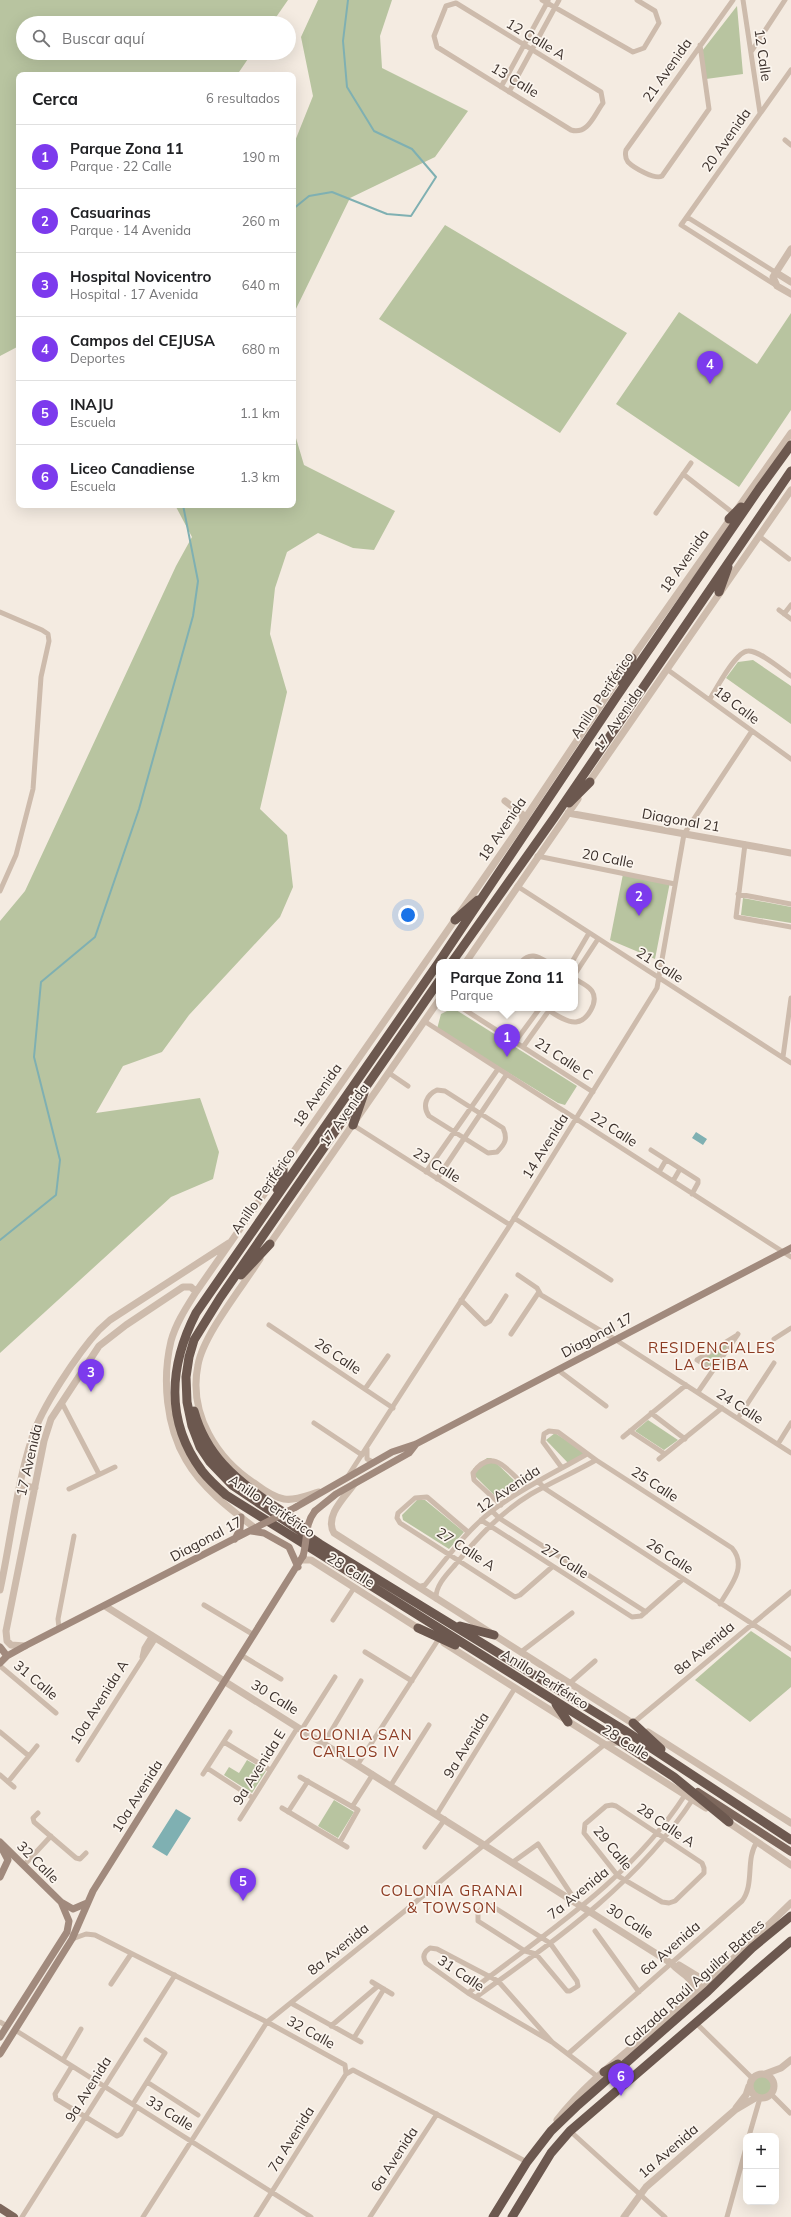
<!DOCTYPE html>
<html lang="es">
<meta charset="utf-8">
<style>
:root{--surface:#fff;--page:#f2f2f2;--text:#202124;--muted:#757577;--line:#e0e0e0;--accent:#7c3aed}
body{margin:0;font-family:Mulish,sans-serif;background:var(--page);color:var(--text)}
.controls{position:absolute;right:12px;bottom:12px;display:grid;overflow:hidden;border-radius:8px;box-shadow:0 4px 16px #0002}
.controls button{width:36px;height:36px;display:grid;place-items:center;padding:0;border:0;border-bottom:1px solid var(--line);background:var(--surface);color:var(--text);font:20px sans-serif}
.you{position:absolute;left:408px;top:915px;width:14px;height:14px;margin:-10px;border:3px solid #fff;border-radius:50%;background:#1a73e8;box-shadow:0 0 0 6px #1a73e833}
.badge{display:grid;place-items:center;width:26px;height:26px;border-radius:50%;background:var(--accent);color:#fff;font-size:13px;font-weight:700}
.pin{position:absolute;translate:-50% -33px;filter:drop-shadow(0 1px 2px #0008)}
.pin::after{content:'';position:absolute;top:21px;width:14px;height:12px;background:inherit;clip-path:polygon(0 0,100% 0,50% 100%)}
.popup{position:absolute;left:436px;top:959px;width:142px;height:52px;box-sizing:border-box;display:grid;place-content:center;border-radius:8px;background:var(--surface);filter:drop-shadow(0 1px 3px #0005);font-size:13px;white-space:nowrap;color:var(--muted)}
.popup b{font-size:15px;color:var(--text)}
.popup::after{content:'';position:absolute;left:50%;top:100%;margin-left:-8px;border:8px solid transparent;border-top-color:var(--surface)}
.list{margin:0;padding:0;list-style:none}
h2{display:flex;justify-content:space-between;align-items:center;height:52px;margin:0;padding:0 16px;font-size:17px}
h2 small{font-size:13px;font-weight:400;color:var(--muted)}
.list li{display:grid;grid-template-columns:26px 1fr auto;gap:12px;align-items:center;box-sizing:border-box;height:64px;padding:0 16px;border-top:1px solid var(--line)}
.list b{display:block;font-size:15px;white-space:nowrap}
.list p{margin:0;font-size:13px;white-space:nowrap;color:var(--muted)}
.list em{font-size:13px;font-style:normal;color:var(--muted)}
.icon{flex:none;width:22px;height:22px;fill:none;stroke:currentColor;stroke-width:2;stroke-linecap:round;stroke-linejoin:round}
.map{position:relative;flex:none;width:791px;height:2217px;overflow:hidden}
.search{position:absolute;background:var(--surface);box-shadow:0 4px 16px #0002;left:16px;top:16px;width:280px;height:44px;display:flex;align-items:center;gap:10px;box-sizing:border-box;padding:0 14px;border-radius:22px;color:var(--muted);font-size:15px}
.panel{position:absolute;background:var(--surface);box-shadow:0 4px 16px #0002;left:16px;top:72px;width:280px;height:436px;border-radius:8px}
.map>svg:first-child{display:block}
</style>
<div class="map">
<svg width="791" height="2217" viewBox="0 0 791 2217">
<rect width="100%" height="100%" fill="#f4ebe1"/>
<!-- green -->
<path fill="#b8c4a0" d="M0,0H288L272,23H23V53H252L237,75H19V346L0,356Z
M318,0H392L380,36L382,68L468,111L435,157L350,198L293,315V146L313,96L301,37Z
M737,6L743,74L706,79L702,51Z
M445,225L627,333L560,433L379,319Z
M679,312L757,364L791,313V410L739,487L616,404Z
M293,428L304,465L395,511L374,550L353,548L318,533L287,552L275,588L270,634L287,692L260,809L287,835L293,887L280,917L189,1015L162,1052L123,1066L96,1113L200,1098L219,1152L213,1179L171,1197L0,1353V921L25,891L176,566L192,537L175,505H293Z
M753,660L791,686V724L726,678L738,662Z
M623,874L670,882L655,959L610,940Z
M743,898L791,907V923L741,915Z
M453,1008L577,1086L565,1105L558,1103L437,1029L441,1014Z
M732,1340L713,1369L700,1360Z
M648,1420L678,1440L664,1450L635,1431Z
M555,1433L587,1454L568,1463L546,1440Z
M487,1458H491L520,1486L499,1500L473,1474V1469Z
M417,1500H425L464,1532L449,1549L403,1520L402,1515Z
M751,1631L791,1658V1687L750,1722L695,1680Z
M247,1760L266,1771L252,1793L224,1775L229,1767L239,1773Z
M334,1800L354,1812L338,1838L318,1826Z
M751 2086a11 11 0 1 1 22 0a11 11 0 1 1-22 0Z"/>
<!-- water -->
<path fill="#7fb0b2" d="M696,1132L707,1139L703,1145L692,1138Z
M176,1809L191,1818L167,1856L152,1847Z"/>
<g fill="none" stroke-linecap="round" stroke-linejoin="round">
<!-- stream -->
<path stroke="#7fb0b2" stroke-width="2" d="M293,209L309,196L332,192L387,214L411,216L436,177L412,149L374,131L347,87L343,41L348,0
M0,1240L56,1195L60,1160L34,1057L41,982L95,937L139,809L193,616L198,581L183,505"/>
<!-- minor -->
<path stroke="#cdbbac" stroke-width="5" d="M542,0L633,52L644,48L659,23L655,11L637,0
M743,0L760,113
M456,3L601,92L603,103C594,115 588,135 571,130L437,47L434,36L446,6Z
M700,45L709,109L662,176C655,180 634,168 628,162C625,158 625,154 626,150L733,0
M751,52L785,0
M501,87L548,1
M509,92L559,0
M785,140L791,145
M687,217L775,272
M777,286L681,225L791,70
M683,474L733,513
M656,513L691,463
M759,536L789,559
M779,610L791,619
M0,612L42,630L48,634L49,641L41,677L33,789L16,855L0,891
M784,614L791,605
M668,670L791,759
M710,699C716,689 736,651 748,651C759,650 782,670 791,676
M745,844L736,917L791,927
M537,856L675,884
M517,886L791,1063
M738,894L791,904
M521,962C530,952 537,956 547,962
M572,962L589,933
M575,974L598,939
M462,1008L593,1092
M545,1008C553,1013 566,1023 576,1022C587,1021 599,1002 592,991C589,986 580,982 575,979
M424,1021L791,1257
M515,1042L540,1008
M523,1047L550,1009
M783,1057L791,998
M389,1073L408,1086
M437,1090L445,1091L503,1128C508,1139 505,1144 497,1152L488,1153L429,1116C422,1106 426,1095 437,1090Z
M353,1125L510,1225
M651,1150L698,1180V1183L692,1194
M426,1172L498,1069
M659,1172L666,1160
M437,1179L507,1074
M673,1181L680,1169
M514,1218L611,1280
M518,1275L537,1288L541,1295L616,1340L791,1453
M461,1300L485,1324L490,1321L506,1296
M269,1325L393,1408
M511,1334L539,1292
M774,1339L791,1328
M558,1370L606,1406
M713,1370L697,1360L736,1336
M365,1389L388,1356
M698,1392L738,1334
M62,1403L99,1474
M651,1413L685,1439
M738,1418L774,1363
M314,1423L362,1455
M630,1431L665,1454
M623,1437L686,1385
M778,1444L791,1423
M367,1449V1459L373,1462
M659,1459L722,1408
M562,1468L543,1442L544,1434L549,1431L558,1432L596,1460L732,1548C748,1567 730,1586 720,1604
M348,1476L510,1225L657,988L684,834L752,731
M538,1481L544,1488L791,1649
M69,1489L115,1467
M501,1505L474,1480L473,1473C493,1445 509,1472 526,1487
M492,1511L499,1518L646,1612
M481,1520L632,1617L641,1616L683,1579
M468,1532L427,1497L415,1498L398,1513L397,1518L400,1523L515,1597L520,1595L552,1567
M418,1587L425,1585C446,1559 466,1531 493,1510C522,1488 556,1472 587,1454
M436,1599C435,1586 447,1574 455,1565C477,1538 501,1512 531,1494C552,1482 575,1472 596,1460
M204,1605L254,1635
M333,1620L354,1588
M59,1628L58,1619L74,1536
M365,1652L412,1681
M521,1652L572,1613
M241,1655L281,1679
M142,1657L144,1648L152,1635
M0,1666L56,1713
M570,1683L595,1661
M633,1723L791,1592
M302,1729L335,1677
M0,1732L29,1756
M224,1742L270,1770
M324,1743L361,1681
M78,1760L156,1638
M358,1764L438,1640
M207,1768L253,1798
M203,1774L230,1732
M0,1775L14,1787
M300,1777L358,1810L340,1842
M8,1782L37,1746
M391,1785L429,1725
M612,1805L616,1806L702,1863L704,1868V1873L675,1901L669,1903L662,1902L618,1876L584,1833L585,1824L606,1806Z
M352,1807L373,1774
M282,1808L347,1847
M288,1812L308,1781
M38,1813L33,1818L34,1822L76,1858L80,1859L86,1853
M437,1814L515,1688
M240,1819L298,1727
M425,1847L445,1819
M513,1862L538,1844L575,1900
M24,1865L51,1836
M485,1905L492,1906L550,1943L577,1981L578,1986L570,1991H567L536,1954L525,1951L478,1921V1913Z
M595,1931L639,1992
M72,1939L86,1934L95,1935L267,2022L345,2065L346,2074
M372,1982L392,1994
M111,1984L131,1954
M468,1993C547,1932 630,1880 685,1795
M476,1997C556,1940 638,1883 693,1799
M291,2003L361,2042
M0,2022L7,2026
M696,2023L752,2078
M331,2026L378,1986
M15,2030L311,2217
M354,2038L384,1989
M552,2042L498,1981L437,1949L430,1948C424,1952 422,1957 426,1963L468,1993L552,2042L598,2077
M568,2054L742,1901C755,1884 745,1859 757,1842
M63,2060L81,2029
M72,2066L55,2094L56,2099L117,2136L121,2134L137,2107
M147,2082L198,2115
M771,2094L790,2113
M133,2104L165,2053L146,2040
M570,2131L665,2217
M749,2136L760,2098
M22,2217L175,1975
M143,2217L267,2022L406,1910L605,1744L619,1743
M256,2217L346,2074L353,2070L527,2162
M370,2217L437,2114
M727,2217L746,2148"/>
<!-- tertiary -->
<path stroke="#cdbbac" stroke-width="7" d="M791,249L773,277L777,286L791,294
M775,272L791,282
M587,785L791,490
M505,801L522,814L523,820
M568,813L791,853
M466,962L578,799
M267,1248L439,1000
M260,1259C243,1286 203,1335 198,1365C188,1414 217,1460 257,1485C265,1491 274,1497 284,1499C295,1501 308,1495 319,1492
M355,1483C345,1497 324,1516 334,1533L637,1726
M21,1485L35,1488
M255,1528C230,1509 202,1488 186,1460C166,1426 162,1379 171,1341C176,1323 186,1308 196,1292L514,835L632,658L791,433
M301,1560H311L421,1630
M0,1590C11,1540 16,1487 32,1438C41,1408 78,1353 99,1330L110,1320L229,1243
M105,1606L671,1963C683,1977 695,1974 692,1997
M444,1643L706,1808
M25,1646L11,1645L7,1641L6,1631L44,1441L51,1419L99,1346L126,1325L183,1287H191L196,1292
M648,1732L791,1823
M725,1820L791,1865
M679,1965L707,1982
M750 2086a12 12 0 1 1 24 0a12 12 0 1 1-24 0Z
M765,2074L781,2068L791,2060
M736,2108L746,2095L749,2086
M557,2120C588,2080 630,2050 668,2017C711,1981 751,1942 791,1903
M624,2217L646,2187L735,2110L757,2097"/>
<!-- secondary -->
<path stroke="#a18a7d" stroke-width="7" d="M296,1507L392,1452L416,1444L791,1248
M315,1511L336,1494L409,1453L416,1444
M251,1531L264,1533L289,1547L298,1567
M235,1539L240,1529L241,1517
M0,1647L7,1656
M0,1663L7,1656L25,1646L259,1526
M0,1842L61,1902L69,1921L67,1932L0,2037
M0,1877L8,1860L1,1847
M61,1902L73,1909L87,1903
M0,2054L72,1939L93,1891L303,1556"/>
<!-- primary -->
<path stroke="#7d675c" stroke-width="8" d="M698,1792L791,1852
M0,2208L14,2217"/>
<!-- trunk -->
<path stroke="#6c584f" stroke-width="9" d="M729,519L741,507
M719,592L728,567
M622,682L632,658
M569,803L590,782
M455,920L478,900
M439,962L196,1313C169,1366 165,1421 202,1471C209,1480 218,1488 226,1495L624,1744L674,1777L729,1822
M439,962L617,696L759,489L791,445
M452,962L554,818L791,471
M439,981L220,1298L194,1340L189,1357L186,1377L187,1402L192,1426L200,1447L210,1462L232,1485L320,1544L624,1730L791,1840
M353,1125L364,1093
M277,1189L283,1175V1165
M241,1275L270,1244
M194,1411C206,1455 235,1479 271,1504C283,1512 296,1519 305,1530
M460,1626L494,1635
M418,1628L455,1645
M556,1704L568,1722
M633,1723L661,1749
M604,2072L618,2064
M493,2217L527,2162L551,2131L578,2105L708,1991L752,1948L791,1916
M512,2217L551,2153L570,2131L791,1941"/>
<!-- secondary-bridge -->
<path stroke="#a18a7d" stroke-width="7" d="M259,1526L296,1507
M303,1556C308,1539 304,1525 315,1511"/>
</g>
<g text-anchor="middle" stroke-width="3.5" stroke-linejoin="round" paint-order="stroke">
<!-- street labels -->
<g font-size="14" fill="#3b302b" stroke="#fbf5ee">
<text transform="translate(536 39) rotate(31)" y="5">12 Calle A</text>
<text transform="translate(763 55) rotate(82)" y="5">12 Calle</text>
<text transform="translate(667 70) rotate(-55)" y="5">21 Avenida</text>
<text transform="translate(515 80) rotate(31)" y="5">13 Calle</text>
<text transform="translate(726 140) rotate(-55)" y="5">20 Avenida</text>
<text transform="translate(684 561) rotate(-55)" y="5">18 Avenida</text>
<text transform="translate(602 695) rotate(-56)" y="5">Anillo Periférico</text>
<text transform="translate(737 705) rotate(37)" y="5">18 Calle</text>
<text transform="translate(618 719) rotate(-55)" y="5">17 Avenida</text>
<text transform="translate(681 820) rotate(10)" y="5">Diagonal 21</text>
<text transform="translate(502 829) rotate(-56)" y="5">18 Avenida</text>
<text transform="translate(608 858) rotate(11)" y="5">20 Calle</text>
<text transform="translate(660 965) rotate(33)" y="5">21 Calle</text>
<text transform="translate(564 1059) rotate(33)" y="5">21 Calle C</text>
<text transform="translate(317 1095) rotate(-55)" y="5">18 Avenida</text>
<text transform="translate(344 1115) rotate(-55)" y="5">17 Avenida</text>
<text transform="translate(614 1129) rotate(33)" y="5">22 Calle</text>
<text transform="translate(545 1146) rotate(-58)" y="5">14 Avenida</text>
<text transform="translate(437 1165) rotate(32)" y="5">23 Calle</text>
<text transform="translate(263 1191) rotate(-55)" y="5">Anillo Periférico</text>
<text transform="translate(597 1335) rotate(-28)" y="5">Diagonal 17</text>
<text transform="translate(338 1356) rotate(34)" y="5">26 Calle</text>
<text transform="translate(740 1406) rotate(33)" y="5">24 Calle</text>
<text transform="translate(29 1460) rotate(-77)" y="5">17 Avenida</text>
<text transform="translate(655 1484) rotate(33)" y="5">25 Calle</text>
<text transform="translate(508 1489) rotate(-34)" y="5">12 Avenida</text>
<text transform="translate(272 1506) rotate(34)" y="5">Anillo Periférico</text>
<text transform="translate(206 1539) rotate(-28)" y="5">Diagonal 17</text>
<text transform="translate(466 1549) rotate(33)" y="5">27 Calle A</text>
<text transform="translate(670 1556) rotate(33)" y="5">26 Calle</text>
<text transform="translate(565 1561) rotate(32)" y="5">27 Calle</text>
<text transform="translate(351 1570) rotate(32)" y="5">28 Calle</text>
<text transform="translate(704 1648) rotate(-40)" y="5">8a Avenida</text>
<text transform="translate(545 1679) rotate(32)" y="5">Anillo Periférico</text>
<text transform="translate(36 1680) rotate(40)" y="5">31 Calle</text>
<text transform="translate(275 1697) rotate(32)" y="5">30 Calle</text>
<text transform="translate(99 1702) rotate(-58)" y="5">10a Avenida A</text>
<text transform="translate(626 1742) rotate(32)" y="5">28 Calle</text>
<text transform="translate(466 1745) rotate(-59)" y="5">9a Avenida</text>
<text transform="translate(259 1767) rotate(-58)" y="5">9a Avenida E</text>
<text transform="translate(137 1796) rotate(-58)" y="5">10a Avenida</text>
<text transform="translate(666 1825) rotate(34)" y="5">28 Calle A</text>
<text transform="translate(613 1848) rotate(51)" y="5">29 Calle</text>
<text transform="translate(38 1862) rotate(45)" y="5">32 Calle</text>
<text transform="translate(578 1893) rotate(-39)" y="5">7a Avenida</text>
<text transform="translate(630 1921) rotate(33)" y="5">30 Calle</text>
<text transform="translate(670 1948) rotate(-41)" y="5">6a Avenida</text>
<text transform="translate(338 1949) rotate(-39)" y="5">8a Avenida</text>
<text transform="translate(461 1973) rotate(34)" y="5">31 Calle</text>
<text transform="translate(694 1983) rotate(-42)" y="5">Calzada Raúl Aguilar Batres</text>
<text transform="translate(311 2032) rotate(29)" y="5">32 Calle</text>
<text transform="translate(88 2089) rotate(-58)" y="5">9a Avenida</text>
<text transform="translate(170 2113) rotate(32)" y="5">33 Calle</text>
<text transform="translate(291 2139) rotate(-58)" y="5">7a Avenida</text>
<text transform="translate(668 2151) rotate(-41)" y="5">1a Avenida</text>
<text transform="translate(394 2159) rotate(-57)" y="5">6a Avenida</text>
</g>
<!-- neighbourhood labels -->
<g font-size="15" letter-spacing="1" fill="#8c3b22" stroke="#fbf5ee">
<text x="712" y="1353">RESIDENCIALES<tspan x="712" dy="17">LA CEIBA</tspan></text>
<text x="356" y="1740">COLONIA SAN<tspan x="356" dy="17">CARLOS IV</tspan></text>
<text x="452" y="1896">COLONIA GRANAI<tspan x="452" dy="17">&amp; TOWSON</tspan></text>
</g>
</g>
</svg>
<div class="controls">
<button>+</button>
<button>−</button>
</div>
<div class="you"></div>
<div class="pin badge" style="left:507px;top:1057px">1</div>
<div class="popup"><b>Parque Zona 11</b>Parque</div>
<div class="pin badge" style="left:639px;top:916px">2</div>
<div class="pin badge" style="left:91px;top:1392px">3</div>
<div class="pin badge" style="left:710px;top:384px">4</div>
<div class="pin badge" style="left:243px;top:1901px">5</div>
<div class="pin badge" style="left:621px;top:2096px">6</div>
<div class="search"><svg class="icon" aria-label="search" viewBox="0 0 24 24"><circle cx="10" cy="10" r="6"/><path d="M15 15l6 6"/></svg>Buscar aquí</div>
<section class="panel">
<h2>Cerca<small>6 resultados</small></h2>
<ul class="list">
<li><span class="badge">1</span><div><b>Parque Zona 11</b><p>Parque · 22 Calle</p></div><em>190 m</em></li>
<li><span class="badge">2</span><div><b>Casuarinas</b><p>Parque · 14 Avenida</p></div><em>260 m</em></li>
<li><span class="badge">3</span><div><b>Hospital Novicentro</b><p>Hospital · 17 Avenida</p></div><em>640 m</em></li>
<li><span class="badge">4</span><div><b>Campos del CEJUSA</b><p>Deportes</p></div><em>680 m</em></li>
<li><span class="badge">5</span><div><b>INAJU</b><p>Escuela</p></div><em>1.1 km</em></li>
<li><span class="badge">6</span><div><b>Liceo Canadiense</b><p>Escuela</p></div><em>1.3 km</em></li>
</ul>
</section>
</div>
